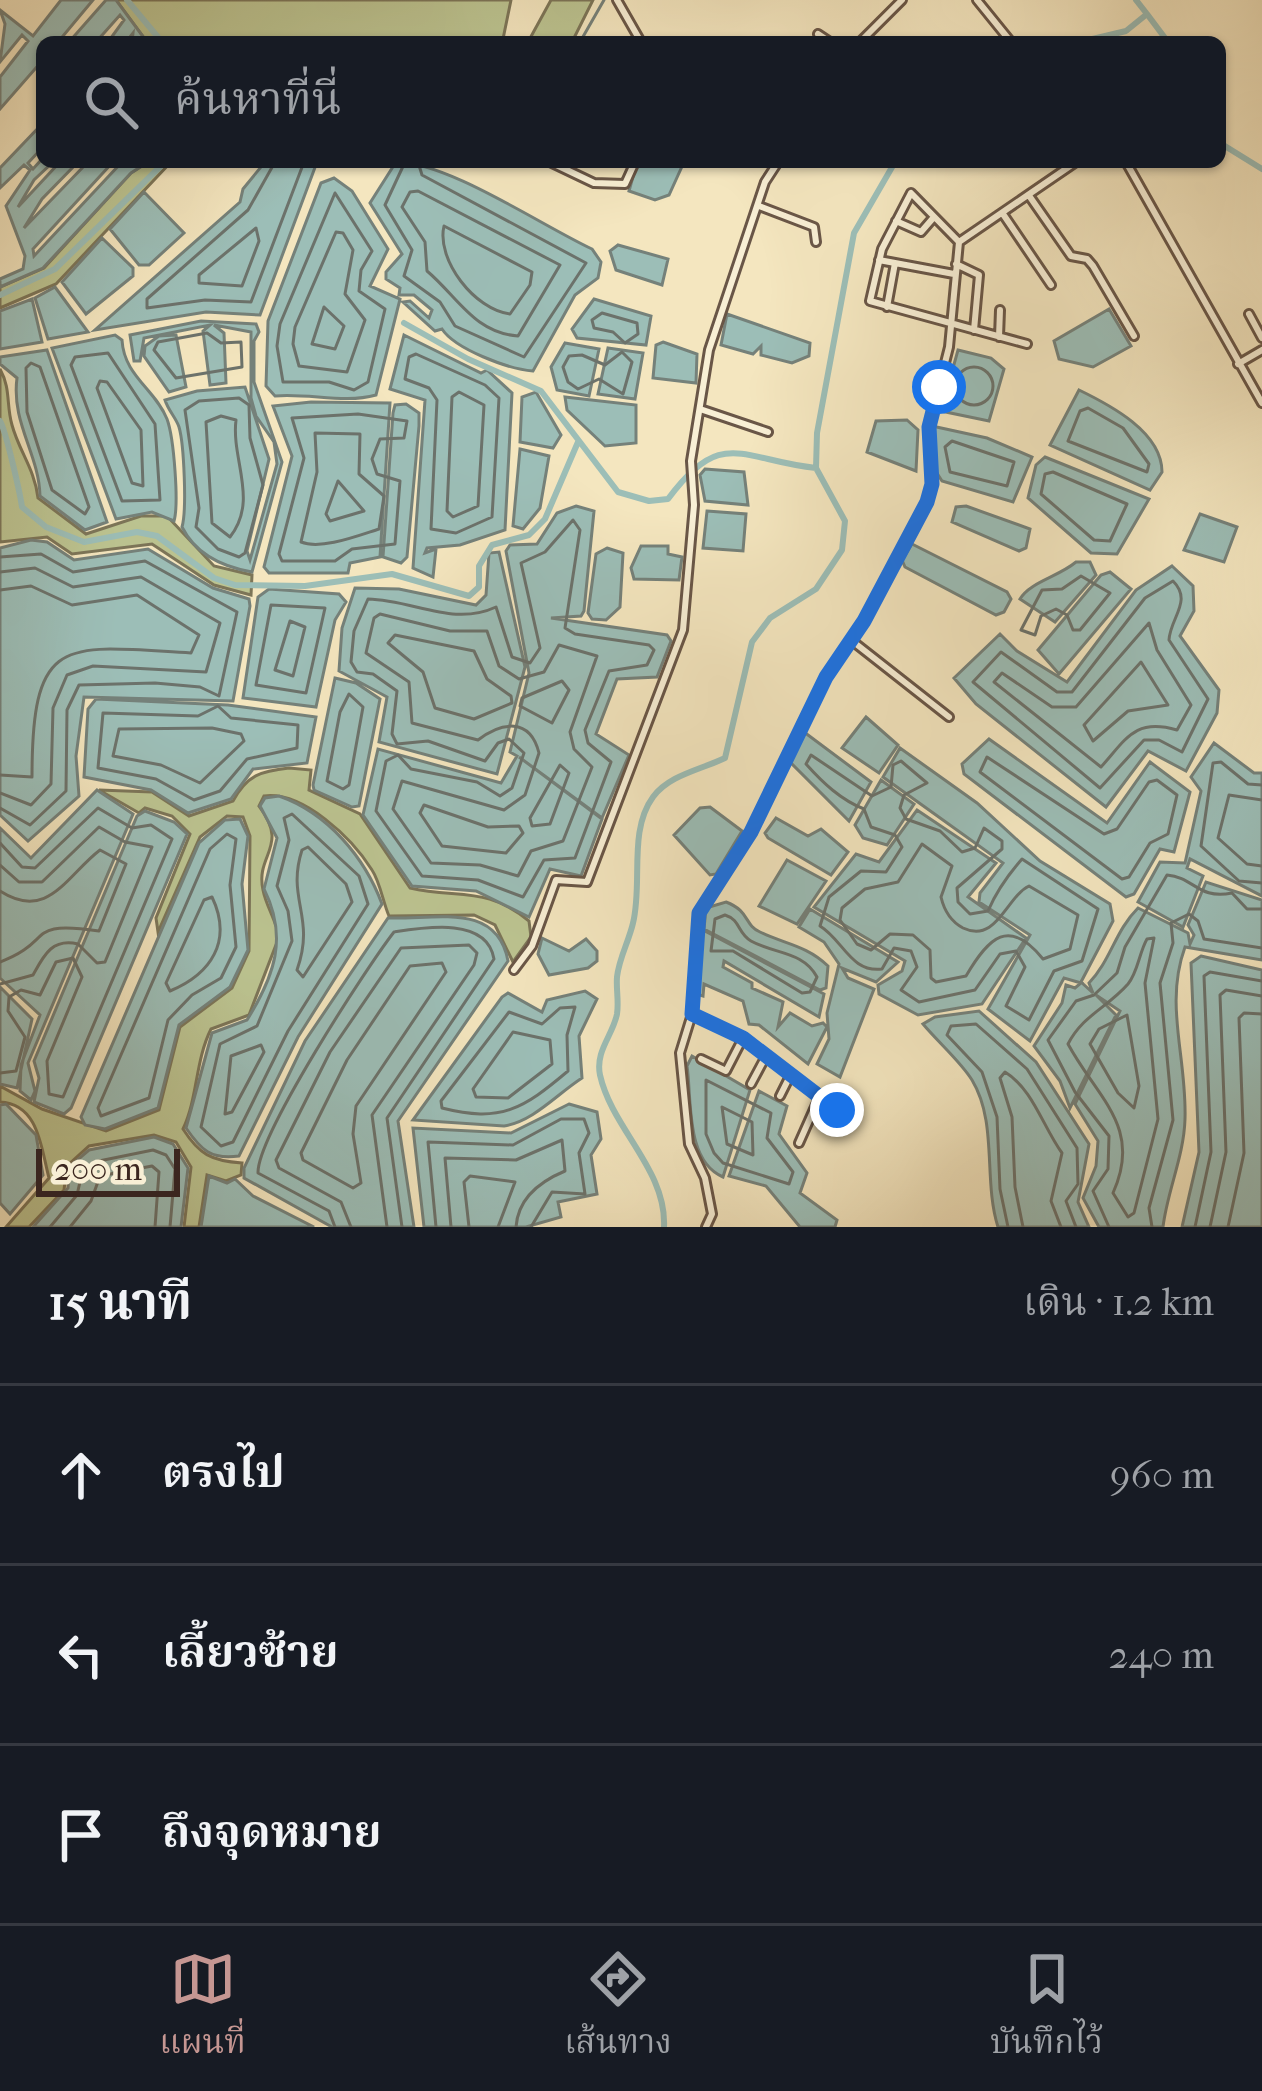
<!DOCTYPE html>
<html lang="th">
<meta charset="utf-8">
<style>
:root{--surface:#171b24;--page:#242831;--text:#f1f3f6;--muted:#9ea1a6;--line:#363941;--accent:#c59692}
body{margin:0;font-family:"IM FELL French Canon","Noto Serif Thai",serif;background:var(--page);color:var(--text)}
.scale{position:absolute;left:36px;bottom:30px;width:144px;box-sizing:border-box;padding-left:12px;border:6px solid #3b261f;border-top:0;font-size:33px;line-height:42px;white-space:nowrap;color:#3b261f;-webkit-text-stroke:9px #f8efd5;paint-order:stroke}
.stop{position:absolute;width:36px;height:36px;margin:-27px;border:9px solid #1a73e8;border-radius:50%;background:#fff}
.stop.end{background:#1a73e8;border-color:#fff;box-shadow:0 3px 12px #0008}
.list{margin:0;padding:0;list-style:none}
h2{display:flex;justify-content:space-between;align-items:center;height:156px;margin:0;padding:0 48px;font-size:51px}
h2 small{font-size:39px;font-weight:400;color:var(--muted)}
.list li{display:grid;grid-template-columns:78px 1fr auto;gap:36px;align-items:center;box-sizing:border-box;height:180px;padding:0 48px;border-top:3px solid var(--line)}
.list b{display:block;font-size:45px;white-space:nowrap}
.list em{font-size:39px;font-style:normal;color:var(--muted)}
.icon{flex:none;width:66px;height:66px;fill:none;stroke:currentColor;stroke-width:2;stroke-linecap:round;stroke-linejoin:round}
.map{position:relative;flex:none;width:1262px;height:1227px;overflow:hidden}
.search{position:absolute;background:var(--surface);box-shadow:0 3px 9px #0004;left:36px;right:36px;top:36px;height:132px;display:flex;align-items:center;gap:30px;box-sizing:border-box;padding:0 42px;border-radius:18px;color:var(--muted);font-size:45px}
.sheet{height:696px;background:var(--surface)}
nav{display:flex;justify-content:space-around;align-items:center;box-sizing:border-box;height:168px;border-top:3px solid var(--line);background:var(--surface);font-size:33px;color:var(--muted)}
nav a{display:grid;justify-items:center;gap:6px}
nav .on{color:var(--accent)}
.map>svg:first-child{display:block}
</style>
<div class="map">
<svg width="1262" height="1227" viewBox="0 0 1262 1227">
<rect width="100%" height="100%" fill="#f4e6bf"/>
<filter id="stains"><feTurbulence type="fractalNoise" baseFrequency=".00167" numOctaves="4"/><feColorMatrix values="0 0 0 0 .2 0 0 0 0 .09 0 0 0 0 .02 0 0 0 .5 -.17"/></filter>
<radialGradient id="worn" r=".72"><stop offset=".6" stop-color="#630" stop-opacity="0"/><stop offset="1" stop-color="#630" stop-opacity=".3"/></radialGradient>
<!-- green -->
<path fill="#bcc491" stroke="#7c7558" stroke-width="3" d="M116,0H511L503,39L508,42H147Z
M551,0H593L572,42H528Z
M148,162H171L56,284L0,308V287L44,268L131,173Z
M0,369C11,389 6,404 12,425C19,451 35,470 38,498L86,534L141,516H167L214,566L252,575L251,595L214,585L152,544L72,554L47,537L0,542Z
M289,768L311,770L309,790L360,814L410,888C458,899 487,886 529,921L531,937L513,962L495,925L474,915L389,916C383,902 380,882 372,870C352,838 303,791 264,796L259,806C290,847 255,854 263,890C266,906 276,920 279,937L249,1015L211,1029C195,1061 198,1097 183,1129C199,1154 211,1161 242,1163L241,1175L226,1181L207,1175L199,1227H184L191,1167L176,1142L154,1135L89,1146L67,1166L64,1190L29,1227H6L49,1178C41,1148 39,1104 0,1102V1086L42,1109L106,1131L159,1110L180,1027L232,988L249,951L250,836L243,817L227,816L200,837L158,932L156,918L190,834L172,816L145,808L139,813L99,790L152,792L189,816L233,801C247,775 261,771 289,768Z"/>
<!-- water -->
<path fill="#9cbeb7" stroke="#75817a" stroke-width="3" d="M61,0H93L58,42H42V61L0,109V77L28,41L22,35L0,62L5,24L0,10L33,36Z
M106,0H116L147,42H132L133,33L126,42H108L124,20L120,15L96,42H69Z
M42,124V148L28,163L33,169L42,159L53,162L34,180L18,207L60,162H78L42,199L24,228L88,162H113L33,249L34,256L122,162H148L131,173L43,268L0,287V279L23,269L25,256L6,206L30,170L24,165L0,188V168Z
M265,162H317L260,315L206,312L95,330L240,202L243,189Z
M396,162C448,162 539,224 592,249L601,262L598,278L575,295L533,371C508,369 455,349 442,329L435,331L403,302L410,301L429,318L432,310L414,295H399L400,288L386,279V272L402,254L370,203Z
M637,162H684L669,195L655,200L629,191Z
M334,178L352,191L388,249L370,286L400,299L376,395C344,404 310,393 275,396L266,386L268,321L321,183Z
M144,192L184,233L149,265H139L110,229Z
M102,238L133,268V276L86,314L62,282Z
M618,245L668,259L662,285L616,270L610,251Z
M55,287L88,332L48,339L35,298Z
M32,299L42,342L0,349V311Z
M594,299L651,316L646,345L577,338L572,329Z
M1109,309L1131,346L1093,367L1059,359L1054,341Z
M727,314L810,343L809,356L792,363L761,355V346L753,354L721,345Z
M201,321L256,324L259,332L254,341V382L282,462L252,572C223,567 196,555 182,527C187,510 184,444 179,427C176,418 168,410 165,400L197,391L245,387L269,459L247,551L250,560L277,464L274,442L256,416L251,398V332L214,325L224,333L226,383L210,385L203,331L210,325L144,338L140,361H134L130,335Z
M115,335L122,340C124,376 155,389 167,419C174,438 179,504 174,521L152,512L116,519L52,348Z
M176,335L186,387L169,392L144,356L145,346L159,336Z
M404,335L481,373L487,370L512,393L505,530L460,545L427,548L425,553L436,549L433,577L413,568L425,400L390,389Z
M663,342L697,354L696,383L653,378L656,345Z
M565,343L599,349L589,396L557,390L551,367Z
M608,348L643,353L635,399L598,394Z
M47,350L107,522L85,530L40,496C39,454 11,423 17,378L0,364V357Z
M958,350L991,358L1004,369L989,421L941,411Z
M1079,390C1110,405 1162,432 1162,472L1150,490L1050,445Z
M536,392L561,435L553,448L520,442L522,397Z
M565,397L636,405V443L605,446L567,410Z
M311,402L390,403L380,557L350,563L348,573H269L264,567L292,456L273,406Z
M406,404L419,413V426L407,557L401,563L383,557L393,413L395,405Z
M907,420L918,430L916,471L867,452L876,421Z
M932,426L987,438L1032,457L1013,502L942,481L935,470Z
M520,449L549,456L540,508L523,529L513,526Z
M1045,457L1149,499L1117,554L1091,553L1028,498L1036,465Z
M705,469L744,472L748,505L705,501L700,475Z
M576,506L594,511L584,611L581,616L551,618L667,635L671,641L657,677L617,679L596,734L629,755L602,818L519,757L602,819L581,876L550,869L529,917L476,891L412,886L363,815L378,749L501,783L517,756L510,752L529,673L506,551L510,545L537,544L557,513Z
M966,506L1030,529L1026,548L1019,551L952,522L956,507Z
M707,511L746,514L743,551L703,548Z
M1200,514L1237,527L1224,562L1184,550Z
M31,540L47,542L74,560L148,549L213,588L249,599L250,606L233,701L84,697L76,756L79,796L28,841L0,815V548Z
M912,544L1007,592L1011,599L1004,612L996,615L905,567L902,560Z
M641,546H668V554L682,557L679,580L634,579L631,568Z
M607,548L623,553L620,607L606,620L592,619L588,613L596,554Z
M499,552L525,667L497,774L379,742L387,697L339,671L342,628L355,588L399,589L476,605L486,595L489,553Z
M1076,562H1090L1096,575L1055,622L1020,599C1030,582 1058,577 1076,562Z
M1172,566L1193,586L1194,611L1180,636L1219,690L1217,713L1186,771L1148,751L1106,807L976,704L954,678L1000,634L1017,651L1067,682L1136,590Z
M1110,572L1131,589L1059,674L1038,650L1101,575Z
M269,589L339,594L346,602L335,620L316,707L243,698L258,597Z
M335,678L356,683L380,699L359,806L352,807L314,790L313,785Z
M96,699L228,705L316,717L307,763L253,769L231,799L188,813L151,790L84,777L88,709Z
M866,717L898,745L879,773L842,748Z
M804,732L871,782L849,821L789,761Z
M989,739L1107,823L1150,762L1190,792L1174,852L1160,849L1134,894L1126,897L964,774L962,764Z
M1214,743L1254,773H1262V896L1190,859L1187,868L1203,876L1183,927L1138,902L1160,862L1185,863L1201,791L1191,777Z
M900,748L977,803L1040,861L1110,904L1113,921L1081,982L1093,993L1089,983C1111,960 1115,931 1138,908L1188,933L1190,944L1194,935L1188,925L1206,882L1262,900V960L1185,947C1164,1005 1187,1057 1185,1119C1184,1156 1167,1192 1163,1227H1099L1083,1198L1096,1166L1098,1141L1075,1104L1120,1011L1096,995L1116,1015L1070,1108L1060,1081L1034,1046L1062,1003L1066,985L1075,988L1081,983L1064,978L1030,1041L988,1009L1030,935L979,902L980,893L1003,863L883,777Z
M881,780L914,804L887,845L863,838L855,825Z
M97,790L133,814L28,1063L35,1091L31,1100L20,1091L21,1065L40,1015L0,978V828L31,858Z
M279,796C328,813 365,858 382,904L298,1037L239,1156C211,1160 201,1150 186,1128L212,1033L247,1020C275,975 288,937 264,889L277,838L260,806L265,798Z
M710,807L742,831L716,874L710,875L674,835L700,808Z
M917,810L996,863L968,897L1026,938L982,1004L918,1015L879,994L878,985L902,971L905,961L814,907L856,854L879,862Z
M145,811L174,822L187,834L71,1108L64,1114L34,1102L39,1078L34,1061L137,816Z
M776,818L808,836L821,829L848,852L831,875L768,838L765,833Z
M240,819L248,836L242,884L248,950L230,987L179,1025L158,1108L105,1129L85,1125L81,1117L199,843L225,820Z
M787,860L826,881L797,924L759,906Z
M726,902C750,911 744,925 760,932C784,944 806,945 828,966L826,988L820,990L704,929L706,908Z
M810,909L898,962L876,982L842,968L848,978L874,989L840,1077L817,1064L829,1039L827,1013L839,964L824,942L799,927Z
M388,918C434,920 497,901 508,961L398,1121L414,1227H332L244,1178V1168L305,1041Z
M701,929L824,994L819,1017L724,961L723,967L752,983V988L783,1002L778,1027L790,1013L812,1026L823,1023L827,1027L808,1064L759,1025L749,1024L743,1001L704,984L703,996L696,994Z
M542,938L569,951L586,939L597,951V961L588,968L549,975L538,954Z
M1201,956L1262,970V1227H1182L1199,1152L1191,963Z
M0,987L32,1019L17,1088L0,1084Z
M585,991L597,999L579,1036L582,1078C557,1094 534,1121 504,1126L413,1120L502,997L508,993L542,1012L547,1000Z
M979,1011L1036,1062L1089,1144L1078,1202L1089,1227H998C983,1180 998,1123 972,1080C961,1062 938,1042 923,1024L935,1017Z
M692,1056L750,1090L723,1177C685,1161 692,1099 687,1066Z
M759,1091L787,1106L779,1134L807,1173L800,1193L837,1220L835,1227H800L766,1186L729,1176Z
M6,1104L36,1135L43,1175L10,1214L0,1203V1105Z
M569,1104L597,1112L601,1139L591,1155L597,1194L558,1202L561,1217L526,1227H424L413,1128L511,1133Z
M154,1137L173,1144L188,1168L181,1227H33L68,1188L69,1167L89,1150Z
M209,1176L227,1183L235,1179L253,1196L314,1227H201Z"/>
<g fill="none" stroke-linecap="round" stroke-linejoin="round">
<!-- shore -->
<path stroke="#6c726b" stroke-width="3" d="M275,162L248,210L147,299V308L205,300L251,302L304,162
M405,162L385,205L412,250L404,276L440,302L455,326L524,357L586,263L422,175L418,162
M418,191L560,265L518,336C474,333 457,296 427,271L425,242L402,207L410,192Z
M335,193L372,251L361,270L359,291L385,309L368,382L354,390L329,382H283L277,346L280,324Z
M444,226L532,272L530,285L510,314C475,310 436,260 444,226Z
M256,228L259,241L242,286L199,283V275Z
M336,232L343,233L353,250L345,294L365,320L347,372L299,366L293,344L295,327Z
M324,307L344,326L335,349L312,344Z
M602,313L637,323L638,334L625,343L613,332L594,328L592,320Z
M207,333L221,343L241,342L242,367L176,378L154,350L158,342Z
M622,352L632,362L623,394L599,379L578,389L568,382L563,367L569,356L582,355L605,365Z
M108,353L155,424L160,500L122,501L71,365L75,357Z
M416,354L485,385L499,398L492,517L456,533L431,529L437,400L429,388L405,379L409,357Z
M31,363L40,367L89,507L85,514L52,490L27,412L26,368Z
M955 386a19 19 0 1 1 38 0a19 19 0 1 1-38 0Z
M100,381L107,382L141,430L143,486L132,483L97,388Z
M459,392L484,405L478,506L453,517L447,511L452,397Z
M239,398L249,405L250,438L263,485L245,553L239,557L218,549L196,527L199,508L185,410L199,401Z
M1088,408L1123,428L1149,464L1147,472L1068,441L1080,411Z
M358,414L407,421L404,438L380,439L372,459L377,474L400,481L395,544L352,549L335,561H282L279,554L304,458L292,418Z
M221,416L236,420C231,460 259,500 230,537L212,523L206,422Z
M315,433L360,434L359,474L384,496L379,529C357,536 321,550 301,542L317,472Z
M952,441L1014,462L1007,486L950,472L945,447Z
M1053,472L1127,504L1110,541L1094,540L1041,494L1045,474Z
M338,481L364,511L330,521L326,514Z
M573,520L580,530L565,628L575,634L649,645L654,650L647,665L609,671L585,730L588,743L611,762L575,858L544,860L523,897L478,880L422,876L376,811L386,761L398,755L411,769L477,782L500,796L512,788L524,753L509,739L498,743L485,761L428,741L397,744L392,734L397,691L373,674L357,672L351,662L354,631L368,599C414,600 453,627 496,607L512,657L530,663L540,648L521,563L545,552Z
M0,557L41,554L73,572L145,561L237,612L219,696L200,687L155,683L79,685L67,710L66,791L30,825L0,808
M0,572L35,568L73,587L141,577L220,623L206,672L93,666L67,675L53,708L51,784L31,805L0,793
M1081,576L1110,593L1080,630H1073L1067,615L1056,609L1041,616L1035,635L1021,630L1042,590L1062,589Z
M1173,581C1193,601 1170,618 1169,640L1208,699L1182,752L1159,740H1144L1100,788L973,682L1001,652L1057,692H1072L1145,598Z
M0,590L31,586L72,605L137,595L199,635L191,653C65,646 32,632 32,777L0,775
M271,605L325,608L306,693L256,685Z
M380,614L450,631H487L499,666L519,679L544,672L559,645L597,656L570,732L574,749L592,767L563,841L531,851L518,876L480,865L431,863L393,809L402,781L504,810L525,795L539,753C530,717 501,722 478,740L412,723L409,682L366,653L374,618Z
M290,621L305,627L293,676L275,670Z
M1149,623L1157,650L1191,705L1177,730C1135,718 1127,738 1101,767L994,682L1002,673L1052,707H1076Z
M395,635L474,651L487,679L511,696L512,703L474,719L435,708L423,672L388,643Z
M1141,662L1168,705L1128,711L1093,741L1084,725Z
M562,681L569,690L552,723L520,706L522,698Z
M349,694L363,707L349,785L343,789L327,781L340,712Z
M218,706L231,718L298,725L297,748L247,759L220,791L194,800L156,779L98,768L103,713L198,716Z
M212,728L241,734L244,741L200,783L161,765L113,756L119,729Z
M811,755L872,796L891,787L893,765L901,761L927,783L904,795L900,808L906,819L940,831L962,852L975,848L984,828L1002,841V849L957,888L958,902L970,914L988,911C997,890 1008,875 1022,859L1098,909L1082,961L1054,971L1029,1020L1006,1006L1025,967L1016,951L1000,954L975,990L919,1002L901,990L917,967L911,951L894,948L882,969C851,973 843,940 820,926L829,897L861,871L886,872L902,847L895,835L871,827L864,809C841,800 823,783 806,764Z
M987,757L1104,834L1117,829L1149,782L1157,780L1177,795L1168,834L1150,843L1129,877L1122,879L980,772Z
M560,765L569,773L550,824L532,826L530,818Z
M1262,785L1248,784L1221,762L1213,763L1201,846L1239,881L1262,883
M1262,800L1229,795L1218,838L1247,864L1262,866
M424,805L488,827L519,826L523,833L506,853L442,846L420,813Z
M292,814L359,876L368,904L288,1031L233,1142L221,1146L201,1127L220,1044L257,1026L292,941L288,911L277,886L289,840L284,818Z
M227,834L236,839L230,885L236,947L221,978L192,995L168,1020L149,1098L101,1116L98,1108L210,849Z
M0,843L22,867L35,868L98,808L132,828L151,825L172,839L63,1097L49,1094L47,1061L82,977L73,958L56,962L40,995L21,990L9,997L8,1011L25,1037L16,1071L0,1073
M922,844L952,866L941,897C944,910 950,921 963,928C997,944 1006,897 1029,886L1078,915L1070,949L1043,959C1009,917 989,937 966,976L936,982L931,978L930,950L913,935L890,934L871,950L857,944L840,920L842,908L865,889L898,882Z
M308,847L346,884L352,902L303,977L297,970C316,916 286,900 302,850Z
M0,865L19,882H42L99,827L125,842L152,847L105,962L97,963L78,944C52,938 44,955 33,975L0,984
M0,891C48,922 67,875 100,850L126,864L99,931C23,920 56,941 0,962
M212,897C233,941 211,974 170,991L166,983L204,900Z
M725,915C741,920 737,933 751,941C774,954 803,951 817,977L810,992L802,993L733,951H711L715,919Z
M1154,938L1145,983L1158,1119L1134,1213L1128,1217L1113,1193C1143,1127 1097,1098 1068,1044C1083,1015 1107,1008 1128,984C1138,972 1139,953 1147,939Z
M442,963L446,972L356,1106L353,1134L361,1183L353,1188L303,1160L301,1153L347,1060L410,966Z
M575,1007L567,1035L568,1071C523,1109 501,1123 442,1108L441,1101L509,1012L542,1024L560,1008Z
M1127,1015L1139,1086L1134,1108L1118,1093L1090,1044L1099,1029Z
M513,1032L550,1040L552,1064L508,1098L476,1097L473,1089Z
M261,1045L264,1052L232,1112L225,1114L231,1056Z
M706,1080L771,1113L767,1138L793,1172L789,1184L723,1163L714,1153L706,1134Z
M722,1107L752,1122L753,1155L727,1144Z
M50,1227L77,1195L82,1173L94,1162L153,1150L166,1155L175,1169L170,1227
M70,1227L91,1201L100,1176L152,1166L159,1172L155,1227
M335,1227L329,1211L258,1173C257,1136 366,968 394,932C426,927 487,917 494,959L387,1118L402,1227
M351,1227L341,1202L279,1168L276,1160L330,1052L401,948L469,945L477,953L474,965L372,1115L387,1227
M436,1227L428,1142L513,1145L561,1119H584L589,1133L579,1153L585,1194L552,1192L531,1227
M451,1227L445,1158L516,1160L562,1140L565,1171C541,1181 518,1198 516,1227
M469,1227L464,1182L470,1176L515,1182L498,1227
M1008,1227L1000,1189L997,1117L982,1072L947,1035L951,1026L976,1024L1027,1069L1077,1148L1078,1184L1066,1201L1076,1227
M1023,1227L1015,1187L1012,1117L1000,1078L1005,1072C1033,1089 1043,1127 1062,1153L1051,1201L1061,1227
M1109,1227L1093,1191L1108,1169L1109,1136L1075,1092L1048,1040L1076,1001L1094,995L1117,973L1125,947L1167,875C1194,877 1198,900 1232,893L1247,909H1262
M1152,1227L1149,1208L1173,1120L1160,983L1173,943L1171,923L1189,914L1198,921L1204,939L1262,948
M1195,1227L1211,1152L1204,976L1210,972L1262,981
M1210,1227L1226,1152L1220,995L1226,990L1262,996
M1228,1227L1244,1153L1239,1018L1244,1013L1262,1014"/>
<!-- stream -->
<path stroke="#75817a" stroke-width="3" d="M580,42L604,0"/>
<!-- canal -->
<path stroke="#9cbeb7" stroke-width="6" d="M127,0L162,42
M1147,14L1168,42
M1080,42L1126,31L1147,14L1136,0
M1220,143L1262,169
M0,295L55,269L165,162
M404,323L468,359L541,391L618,492L649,501L668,499C722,426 741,460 816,468
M0,421C6,431 20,493 22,507L46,527L84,542L137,532L157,536L214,578L235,585L305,586L392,574L469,596L479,587V566L492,545L529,535L545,519L578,442
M664,1227C667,1170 612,1129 600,1075C595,1051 613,1035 617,1014C619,1002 616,989 617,977C619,958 629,941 633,923C643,883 628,831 653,797C669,775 700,770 725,758L752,642L770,618L816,589L842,550L845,521L816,468L817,433L854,233L895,162"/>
<defs>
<path id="minor" d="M617,0L641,42
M977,0L1011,42
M818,34L830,42
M860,42L902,0
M550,162L594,183L625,184L635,162
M1126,162L1262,403
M1030,197L1071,256L1087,259L1093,266L1134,336
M759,206L814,227L816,242
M1003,214L1051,285
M896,221L921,232L934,217
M959,242L911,193L882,249L870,301L1027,344
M879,260L954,274
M956,264L979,275L974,330
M887,307L895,263
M1249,314L1262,338
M999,337L1000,310
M1238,364L1262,350
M700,409L768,432
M851,640L949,717
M514,970L532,946L556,880L587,882L683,630L694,505L691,461L709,350L765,182L778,162
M692,1014L743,1038L837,1110
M701,1059L726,1071L743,1038
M751,1084L766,1056
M780,1096L790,1076
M799,1143L819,1098
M706,1227L712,1214L705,1178L689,1144L680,1053L692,1014L699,913L751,832L826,677L864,621L927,501L932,484L929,426L949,347L959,242L1076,162"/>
</defs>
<!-- minor casing -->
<use href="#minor" stroke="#695647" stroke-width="12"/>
<!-- minor -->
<use href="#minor" stroke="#f8efd5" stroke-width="6"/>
</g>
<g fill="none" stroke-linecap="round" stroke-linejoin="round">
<!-- route -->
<path stroke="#1a73e8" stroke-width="15" d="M837,1110L743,1038L692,1014L699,913L751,832L826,677L864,621L927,502L932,484L929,427L939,387"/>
</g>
<rect width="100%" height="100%" filter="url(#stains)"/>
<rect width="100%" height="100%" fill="url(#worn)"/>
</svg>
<div class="scale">200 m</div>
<div class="stop" style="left:939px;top:387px"></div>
<div class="stop end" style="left:837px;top:1110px"></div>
<div class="search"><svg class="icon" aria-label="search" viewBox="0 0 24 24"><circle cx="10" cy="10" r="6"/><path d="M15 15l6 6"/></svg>ค้นหาที่นี่</div>
</div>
<section class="sheet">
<h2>15 นาที<small>เดิน · 1.2 km</small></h2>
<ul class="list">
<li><svg class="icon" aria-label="ahead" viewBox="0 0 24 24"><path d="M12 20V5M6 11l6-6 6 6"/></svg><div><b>ตรงไป</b></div><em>960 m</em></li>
<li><svg class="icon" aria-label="left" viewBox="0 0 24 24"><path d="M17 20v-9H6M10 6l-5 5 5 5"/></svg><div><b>เลี้ยวซ้าย</b></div><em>240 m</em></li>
<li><svg class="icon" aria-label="arrive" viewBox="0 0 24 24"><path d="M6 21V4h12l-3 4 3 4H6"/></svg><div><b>ถึงจุดหมาย</b></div></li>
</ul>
</section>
<nav>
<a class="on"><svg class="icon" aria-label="map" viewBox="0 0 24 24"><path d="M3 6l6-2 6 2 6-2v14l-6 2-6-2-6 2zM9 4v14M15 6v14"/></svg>แผนที่</a>
<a><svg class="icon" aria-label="directions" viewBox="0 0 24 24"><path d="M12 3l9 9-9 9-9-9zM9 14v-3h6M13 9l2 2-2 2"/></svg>เส้นทาง</a>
<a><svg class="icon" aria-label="saved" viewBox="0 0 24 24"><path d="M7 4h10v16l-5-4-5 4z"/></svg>บันทึกไว้</a>
</nav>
